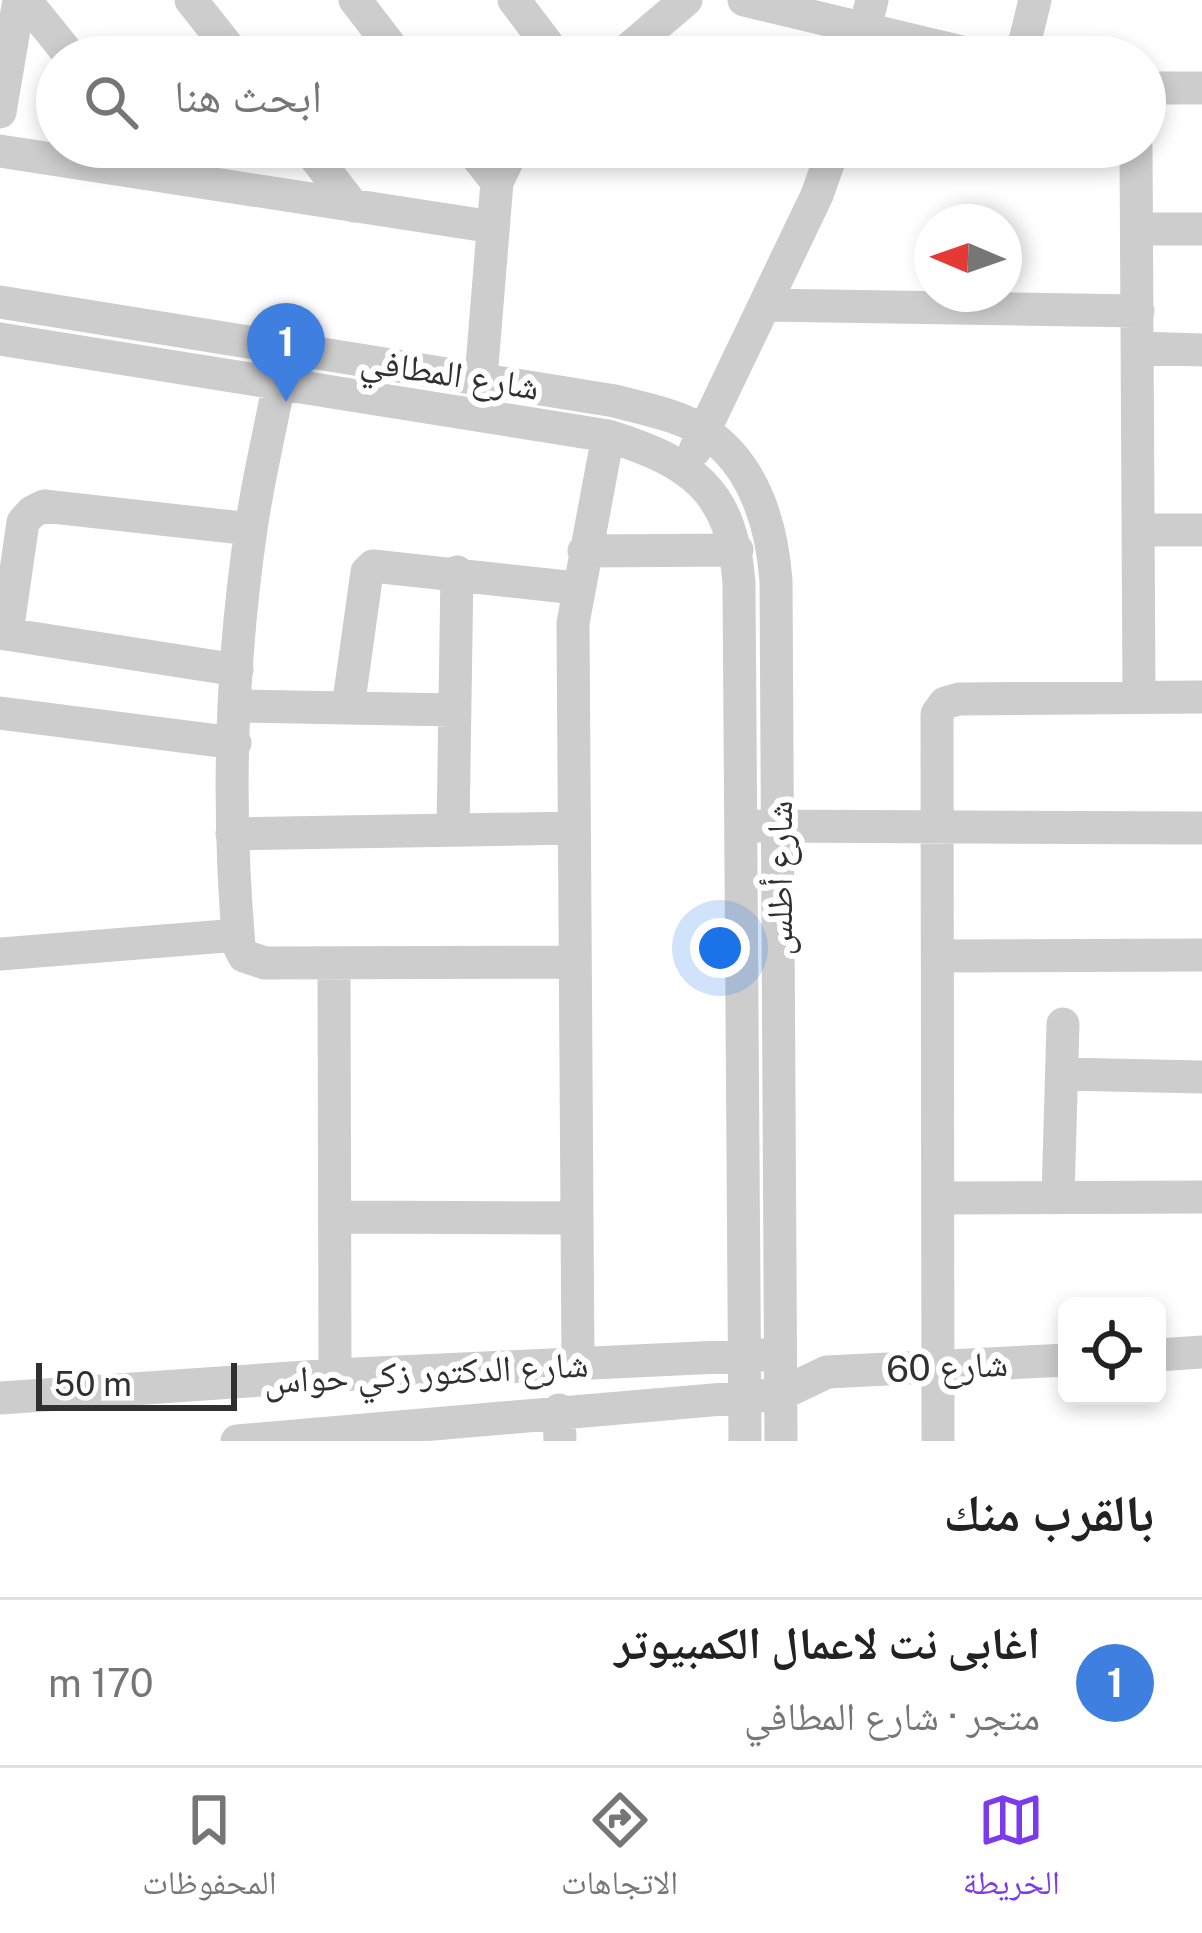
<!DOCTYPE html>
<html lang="ar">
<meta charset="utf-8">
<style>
:root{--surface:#fff;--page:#f2f2f2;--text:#222;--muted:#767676;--line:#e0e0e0;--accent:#7c3aed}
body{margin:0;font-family:"Public Sans","Noto Naskh Arabic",sans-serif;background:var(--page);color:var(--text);direction:rtl}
.controls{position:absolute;right:36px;bottom:36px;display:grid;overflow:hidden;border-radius:18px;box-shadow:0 6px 18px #0003}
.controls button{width:108px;height:108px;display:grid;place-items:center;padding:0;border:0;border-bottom:3px solid var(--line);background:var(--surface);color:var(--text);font:60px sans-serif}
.compass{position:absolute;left:914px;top:204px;width:108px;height:108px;border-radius:50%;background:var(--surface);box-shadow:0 6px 18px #0003;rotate:272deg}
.scale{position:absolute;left:36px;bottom:30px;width:201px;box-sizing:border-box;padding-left:12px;border:6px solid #303030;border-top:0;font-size:33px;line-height:42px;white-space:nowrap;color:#303030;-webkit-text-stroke:9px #fff;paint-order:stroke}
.you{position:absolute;left:720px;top:948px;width:42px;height:42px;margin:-30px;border:9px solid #fff;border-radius:50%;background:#1a73e8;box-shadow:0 0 0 18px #1a73e833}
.badge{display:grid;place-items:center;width:78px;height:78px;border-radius:50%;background:var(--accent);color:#fff;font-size:39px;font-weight:700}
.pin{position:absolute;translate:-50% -99px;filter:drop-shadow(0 3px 6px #0008)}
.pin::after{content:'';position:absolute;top:63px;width:42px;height:36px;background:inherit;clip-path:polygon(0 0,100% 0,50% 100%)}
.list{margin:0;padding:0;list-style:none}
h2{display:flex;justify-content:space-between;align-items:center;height:156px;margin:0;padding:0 48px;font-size:51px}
h2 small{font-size:39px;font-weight:400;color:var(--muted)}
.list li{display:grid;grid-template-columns:78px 1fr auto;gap:36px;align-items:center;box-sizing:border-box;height:168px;padding:0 48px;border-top:3px solid var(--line)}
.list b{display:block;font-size:45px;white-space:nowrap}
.list p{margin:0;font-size:39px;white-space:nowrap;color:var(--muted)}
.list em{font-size:39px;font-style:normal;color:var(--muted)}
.icon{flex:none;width:66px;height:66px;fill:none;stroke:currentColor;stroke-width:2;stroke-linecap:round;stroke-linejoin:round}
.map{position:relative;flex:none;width:1202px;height:1441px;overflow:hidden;direction:ltr}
.search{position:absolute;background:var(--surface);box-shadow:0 6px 18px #0003;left:36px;right:36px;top:36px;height:132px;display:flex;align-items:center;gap:30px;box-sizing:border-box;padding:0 42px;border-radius:66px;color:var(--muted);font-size:45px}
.sheet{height:324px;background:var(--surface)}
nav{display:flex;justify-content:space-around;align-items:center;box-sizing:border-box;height:168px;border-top:3px solid var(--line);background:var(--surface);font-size:33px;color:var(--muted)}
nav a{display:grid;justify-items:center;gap:6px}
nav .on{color:var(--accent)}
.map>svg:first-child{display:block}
</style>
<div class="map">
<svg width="1202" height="1441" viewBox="0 0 1202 1441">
<rect width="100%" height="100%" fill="#fff"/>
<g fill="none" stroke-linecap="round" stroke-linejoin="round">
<!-- minor -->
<path stroke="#cdcdcd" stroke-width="33" d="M25,0L71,57
M191,0L236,57
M355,0L399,57
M514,0L557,57
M744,0L983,57
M619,57L686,0
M858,57L872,0
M1021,57L1035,0
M1145,88H1202
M0,112L19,0
M307,147L353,206
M469,147L497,182
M1136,147L1139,697
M0,151L493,227
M1138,229H1202
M0,302L615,401C644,409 679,415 705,432C754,464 772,525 776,581L781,1441
M765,305L1138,311
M0,339L608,436C692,462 732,490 739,583L745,1441
M1138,348L1202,350
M481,378L497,182L514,147
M279,383C270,431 258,480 251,529C231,666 227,809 239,946L244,956L265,963L575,962
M695,450L817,195L834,147
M1138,530H1202
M584,551L737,550
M0,633L237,670
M7,633L23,522L32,512L44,506L251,529
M236,706L455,710
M348,708L367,572L373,566L576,588
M0,713L235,743
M760,826L1202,828
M453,830L457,572
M232,834L574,828
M0,954L238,935
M938,956L1202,955
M334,963L335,1375
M1062,1074L1202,1077
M1058,1197L1063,1024
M939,1198L1202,1197
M335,1217L577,1218
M1157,1355L1202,1352
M578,1364L573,623L608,436
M0,1398L335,1375L762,1355
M559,1410L560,1441
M237,1441L781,1394L827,1372L1067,1360
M938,1441L937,714L945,703L959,699L1202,697"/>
</g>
<g text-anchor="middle" stroke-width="12" stroke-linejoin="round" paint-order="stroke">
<!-- street labels -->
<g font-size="36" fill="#303030" stroke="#fff">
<text transform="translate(450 373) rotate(9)" y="13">شارع المطافي</text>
<text transform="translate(779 878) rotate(-90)" y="13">شارع أطلس</text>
<text transform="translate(947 1366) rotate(-3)" y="13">شارع 60</text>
<text transform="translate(426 1372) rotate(-3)" y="13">شارع الدكتور زكي حواس</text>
</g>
</g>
</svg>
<div class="controls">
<button><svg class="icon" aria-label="locate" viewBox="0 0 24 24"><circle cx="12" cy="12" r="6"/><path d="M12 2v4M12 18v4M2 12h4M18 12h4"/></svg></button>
</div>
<svg class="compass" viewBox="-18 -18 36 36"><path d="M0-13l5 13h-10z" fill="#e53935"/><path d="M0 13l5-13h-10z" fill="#767676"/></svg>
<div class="scale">50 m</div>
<div class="you"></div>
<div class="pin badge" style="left:286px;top:402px;background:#3f7fe0">1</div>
<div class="search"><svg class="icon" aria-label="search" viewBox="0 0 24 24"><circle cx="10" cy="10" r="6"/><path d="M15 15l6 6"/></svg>ابحث هنا</div>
</div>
<section class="sheet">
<h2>بالقرب منك<small></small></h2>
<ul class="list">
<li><span class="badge" style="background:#3f7fe0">1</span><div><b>اغابى نت لاعمال الكمبيوتر</b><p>متجر · شارع المطافي</p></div><em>170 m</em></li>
</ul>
</section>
<nav>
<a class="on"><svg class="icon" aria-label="map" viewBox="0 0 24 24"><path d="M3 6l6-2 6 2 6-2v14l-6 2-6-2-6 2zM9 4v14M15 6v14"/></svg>الخريطة</a>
<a><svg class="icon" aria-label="directions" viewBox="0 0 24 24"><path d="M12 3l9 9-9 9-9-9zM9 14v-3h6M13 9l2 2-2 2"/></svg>الاتجاهات</a>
<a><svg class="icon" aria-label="saved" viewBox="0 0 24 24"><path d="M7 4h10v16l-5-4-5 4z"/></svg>المحفوظات</a>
</nav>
